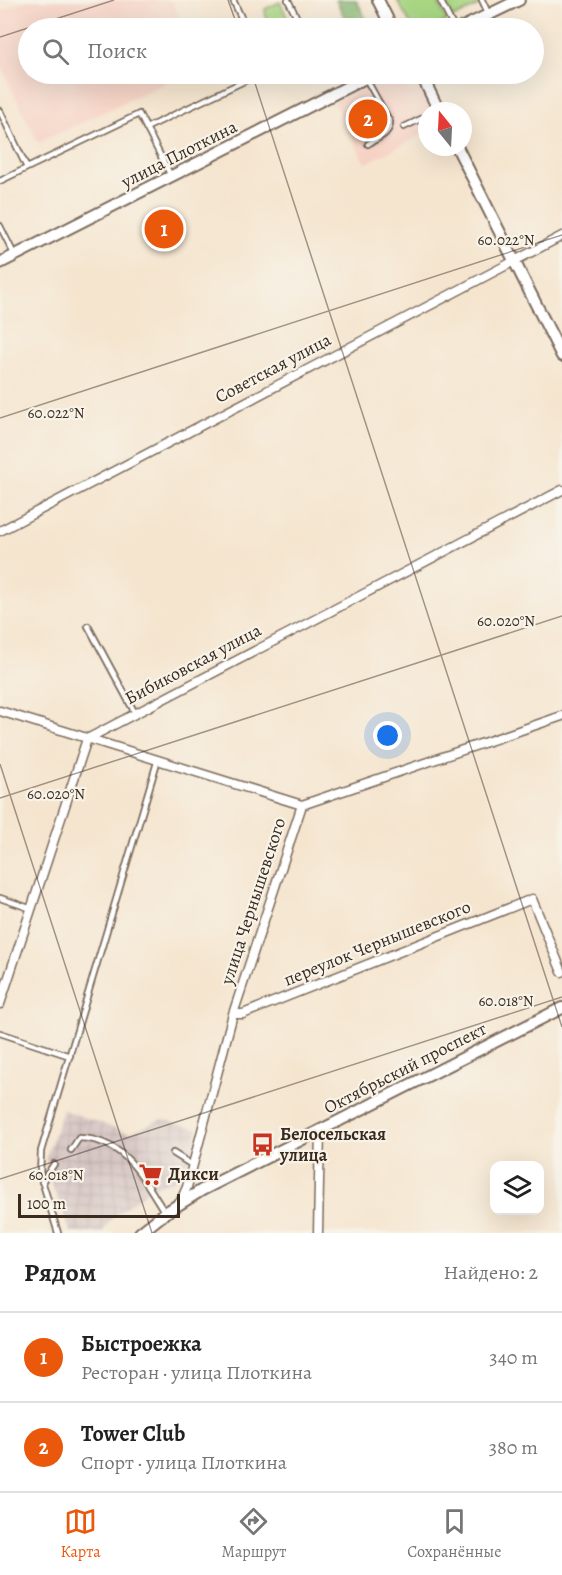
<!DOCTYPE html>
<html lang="ru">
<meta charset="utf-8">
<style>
:root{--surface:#fff;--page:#f6f6f6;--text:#222;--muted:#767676;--line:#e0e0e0;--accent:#ea580c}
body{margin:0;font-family:Alegreya,serif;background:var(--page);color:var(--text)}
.controls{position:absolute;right:18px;bottom:18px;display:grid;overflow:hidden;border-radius:12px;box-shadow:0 6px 24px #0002}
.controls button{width:54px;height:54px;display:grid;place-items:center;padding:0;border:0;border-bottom:2px solid var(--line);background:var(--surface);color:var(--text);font:30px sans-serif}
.compass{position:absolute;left:418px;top:102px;width:54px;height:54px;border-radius:50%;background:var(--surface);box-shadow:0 6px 24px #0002;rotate:342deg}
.scale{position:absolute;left:18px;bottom:15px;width:162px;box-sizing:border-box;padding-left:6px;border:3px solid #3b2a1e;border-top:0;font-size:16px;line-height:21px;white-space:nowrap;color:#3b2a1e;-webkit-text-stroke:4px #f7f3e8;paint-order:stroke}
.you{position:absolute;left:388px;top:736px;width:21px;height:21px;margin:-15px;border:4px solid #fff;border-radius:50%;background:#1a73e8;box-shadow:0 0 0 9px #1a73e833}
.badge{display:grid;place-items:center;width:39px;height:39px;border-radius:50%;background:var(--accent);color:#fff;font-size:20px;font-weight:700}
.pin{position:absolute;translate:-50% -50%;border:3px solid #fff;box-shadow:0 2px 6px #0006}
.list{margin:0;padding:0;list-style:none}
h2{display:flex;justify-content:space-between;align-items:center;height:78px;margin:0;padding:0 24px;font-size:26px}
h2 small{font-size:20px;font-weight:400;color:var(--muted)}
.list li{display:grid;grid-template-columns:39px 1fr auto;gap:18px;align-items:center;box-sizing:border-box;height:90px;padding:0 24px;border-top:2px solid var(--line)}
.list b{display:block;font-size:22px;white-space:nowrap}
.list p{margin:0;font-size:20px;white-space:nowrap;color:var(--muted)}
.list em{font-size:20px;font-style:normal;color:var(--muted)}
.icon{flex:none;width:33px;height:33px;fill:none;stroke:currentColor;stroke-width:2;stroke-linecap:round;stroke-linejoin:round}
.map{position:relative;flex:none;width:562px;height:1233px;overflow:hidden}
.search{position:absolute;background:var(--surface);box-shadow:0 6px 24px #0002;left:18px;right:18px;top:18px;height:66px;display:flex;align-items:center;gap:15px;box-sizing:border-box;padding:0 21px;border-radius:33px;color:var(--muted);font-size:22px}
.sheet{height:258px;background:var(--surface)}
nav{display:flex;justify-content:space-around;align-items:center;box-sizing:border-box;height:84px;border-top:2px solid var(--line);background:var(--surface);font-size:16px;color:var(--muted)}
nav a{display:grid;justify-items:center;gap:3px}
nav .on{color:var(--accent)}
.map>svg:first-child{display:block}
</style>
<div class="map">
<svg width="562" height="1233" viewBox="0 0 562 1233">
<defs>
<pattern id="industrial-grid" width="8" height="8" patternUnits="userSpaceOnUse" patternTransform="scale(1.5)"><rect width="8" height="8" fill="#d1bfbe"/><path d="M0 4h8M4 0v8" fill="none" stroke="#b4a4a3"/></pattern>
<pattern id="forest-crowns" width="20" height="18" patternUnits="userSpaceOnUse" patternTransform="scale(1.5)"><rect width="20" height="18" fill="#86b771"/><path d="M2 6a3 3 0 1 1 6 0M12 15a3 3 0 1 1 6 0" fill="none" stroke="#6f955c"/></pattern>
<pattern id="park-tufts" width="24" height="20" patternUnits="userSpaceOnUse" patternTransform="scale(1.5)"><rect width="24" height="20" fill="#a8d683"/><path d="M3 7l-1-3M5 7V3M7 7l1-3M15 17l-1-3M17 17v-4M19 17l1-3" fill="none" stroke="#92b871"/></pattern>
</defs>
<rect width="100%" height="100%" fill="#f7f3e8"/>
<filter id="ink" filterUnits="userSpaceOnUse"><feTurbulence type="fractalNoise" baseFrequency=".0167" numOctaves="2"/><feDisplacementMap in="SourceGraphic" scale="12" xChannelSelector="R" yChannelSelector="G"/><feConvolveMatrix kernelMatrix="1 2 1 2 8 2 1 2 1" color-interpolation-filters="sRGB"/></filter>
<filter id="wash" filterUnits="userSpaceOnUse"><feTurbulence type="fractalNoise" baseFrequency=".008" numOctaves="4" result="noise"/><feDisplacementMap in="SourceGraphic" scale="24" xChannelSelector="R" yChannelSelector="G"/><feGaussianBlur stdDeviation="1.35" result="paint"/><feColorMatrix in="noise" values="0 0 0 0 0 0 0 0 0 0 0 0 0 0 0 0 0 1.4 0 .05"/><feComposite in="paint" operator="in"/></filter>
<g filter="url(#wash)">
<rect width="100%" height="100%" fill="#f5e5cf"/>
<!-- built -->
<path fill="#f6d2c4" d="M26,0H171L185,28H28V74H184L38,143L0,64V12Z
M389,74H415L434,111H427V132L365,164L334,102Z"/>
<!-- industrial -->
<path fill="url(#industrial-grid)" d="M63,1110L129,1133L162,1119L198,1129L186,1175L148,1190L111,1219L102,1233H71L47,1172L46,1158Z"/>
<!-- green -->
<path fill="#a8d683" stroke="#728050" stroke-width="1.5" d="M397,0H421L423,2L437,0L447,21L431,28H413Z
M444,0H477L480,5L453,18Z"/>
<!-- forest -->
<path fill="url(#forest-crowns)" stroke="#607048" stroke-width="1.5" d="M336,0H356L371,28H350Z"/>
<!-- park -->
<path fill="url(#park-tufts)" stroke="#728050" stroke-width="1.5" d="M280,2L292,28H267L265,9Z"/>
</g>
<g filter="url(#ink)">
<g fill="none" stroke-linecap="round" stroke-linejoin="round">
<defs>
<path id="service" d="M233,0L246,28
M288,0L302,28
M440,0L454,28
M482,0L489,15
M365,77L390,122C390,135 377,138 368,144
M0,111L27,168
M404,127L427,116
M146,128L259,74
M0,181L139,114L171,176
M0,226L15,256
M88,626L135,713
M0,898L29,908
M0,1033L70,1056
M71,1150L79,1138C125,1139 143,1178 165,1213
M173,1153L192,1165
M42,1182L54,1164
M58,1233L40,1174L41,1151L158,759"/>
<path id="minor" d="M0,531L562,236
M0,711L302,805
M0,1004L87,739L562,490
M233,1014H243L532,899L562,972
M180,1203L187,1187L233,1014L302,805L562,716
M318,1233L320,1129"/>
<path id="tertiary" d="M378,0L392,28
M461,28L519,0
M421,74L439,111
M457,147L562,356
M0,263L373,74
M140,1233L165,1213L202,1190L562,1008"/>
</defs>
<!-- service casing -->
<use href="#service" stroke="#7c6b5c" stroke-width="8"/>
<!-- minor casing -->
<use href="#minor" stroke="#7c6b5c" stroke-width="11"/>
<!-- tertiary casing -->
<use href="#tertiary" stroke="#7c6b5c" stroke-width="14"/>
<!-- service -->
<use href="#service" stroke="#fff" stroke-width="4.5"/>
<!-- minor -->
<use href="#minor" stroke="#fff" stroke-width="8"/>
<!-- tertiary -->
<use href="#tertiary" stroke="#fff" stroke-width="10"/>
</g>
</g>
<!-- ticks -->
<path fill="none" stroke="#3b2a1e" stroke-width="1.5" stroke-opacity="0.45" d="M228,0L238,28M0,37L114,0M252,74L562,1027M0,418L562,235M0,764L152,1233M0,798L562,616M0,1179L562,997"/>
<!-- icons -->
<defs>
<symbol id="bus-bare" viewBox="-9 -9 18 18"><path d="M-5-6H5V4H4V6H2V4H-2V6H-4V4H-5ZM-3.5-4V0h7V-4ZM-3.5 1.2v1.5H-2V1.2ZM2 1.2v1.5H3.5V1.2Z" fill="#c8321e" stroke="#f7f3e8" stroke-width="2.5" paint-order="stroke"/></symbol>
<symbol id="supermarket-bare" viewBox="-9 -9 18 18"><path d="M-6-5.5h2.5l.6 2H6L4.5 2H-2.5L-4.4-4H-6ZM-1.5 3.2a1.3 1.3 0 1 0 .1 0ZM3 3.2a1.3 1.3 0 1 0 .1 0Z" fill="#c8321e" stroke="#f7f3e8" stroke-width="2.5" paint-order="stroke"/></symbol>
</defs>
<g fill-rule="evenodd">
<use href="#bus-bare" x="246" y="1128" width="33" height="33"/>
<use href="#supermarket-bare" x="134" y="1158" width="33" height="33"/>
</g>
<g text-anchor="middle" stroke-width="4.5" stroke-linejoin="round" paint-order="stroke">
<!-- street labels -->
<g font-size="18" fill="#3b2a1e" stroke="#f7f3e8">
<text transform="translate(179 154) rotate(-27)" y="6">улица Плоткина</text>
<text transform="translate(273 368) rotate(-28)" y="6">Советская улица</text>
<text transform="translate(193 664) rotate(-28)" y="6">Бибиковская улица</text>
<text transform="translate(253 901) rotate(-72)" y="6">улица Чернышевского</text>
<text transform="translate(377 943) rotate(-22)" y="6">переулок Чернышевского</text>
<text transform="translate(405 1068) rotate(-27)" y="6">Октябрьский проспект</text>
</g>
<!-- poi labels -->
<g font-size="18" font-weight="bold" fill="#3b2a1e" stroke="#f7f3e8" text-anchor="start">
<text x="280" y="1140">Белосельская<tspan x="280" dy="21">улица</tspan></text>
<text x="168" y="1180">Дикси</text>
</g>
</g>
<g font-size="15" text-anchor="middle" fill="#3b2a1e" stroke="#f7f3e8" stroke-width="4.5" stroke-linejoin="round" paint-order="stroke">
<text x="506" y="245">60.022°N</text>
<text x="56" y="418">60.022°N</text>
<text x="506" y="626">60.020°N</text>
<text x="56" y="799">60.020°N</text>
<text x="506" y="1006">60.018°N</text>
<text x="56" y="1180">60.018°N</text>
</g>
</svg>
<div class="controls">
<button><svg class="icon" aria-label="layers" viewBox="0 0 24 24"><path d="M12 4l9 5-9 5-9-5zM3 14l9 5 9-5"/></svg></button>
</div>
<svg class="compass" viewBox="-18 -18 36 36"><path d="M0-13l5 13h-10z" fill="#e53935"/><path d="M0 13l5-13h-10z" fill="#767676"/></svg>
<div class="scale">100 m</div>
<div class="you"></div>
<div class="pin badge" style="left:164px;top:229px">1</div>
<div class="pin badge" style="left:368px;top:119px">2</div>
<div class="search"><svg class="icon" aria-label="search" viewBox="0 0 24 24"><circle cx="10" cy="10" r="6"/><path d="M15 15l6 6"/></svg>Поиск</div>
</div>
<section class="sheet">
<h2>Рядом<small>Найдено: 2</small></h2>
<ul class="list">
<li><span class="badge">1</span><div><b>Быстроежка</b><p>Ресторан · улица Плоткина</p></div><em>340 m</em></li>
<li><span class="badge">2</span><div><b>Tower Club</b><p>Спорт · улица Плоткина</p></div><em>380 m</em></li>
</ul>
</section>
<nav>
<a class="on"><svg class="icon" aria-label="map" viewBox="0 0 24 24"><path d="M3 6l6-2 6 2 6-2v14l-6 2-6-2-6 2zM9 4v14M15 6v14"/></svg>Карта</a>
<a><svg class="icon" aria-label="directions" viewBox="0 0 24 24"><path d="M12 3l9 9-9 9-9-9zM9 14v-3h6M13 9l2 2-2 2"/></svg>Маршрут</a>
<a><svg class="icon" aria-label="saved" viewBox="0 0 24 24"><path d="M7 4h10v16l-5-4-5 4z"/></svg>Сохранённые</a>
</nav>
